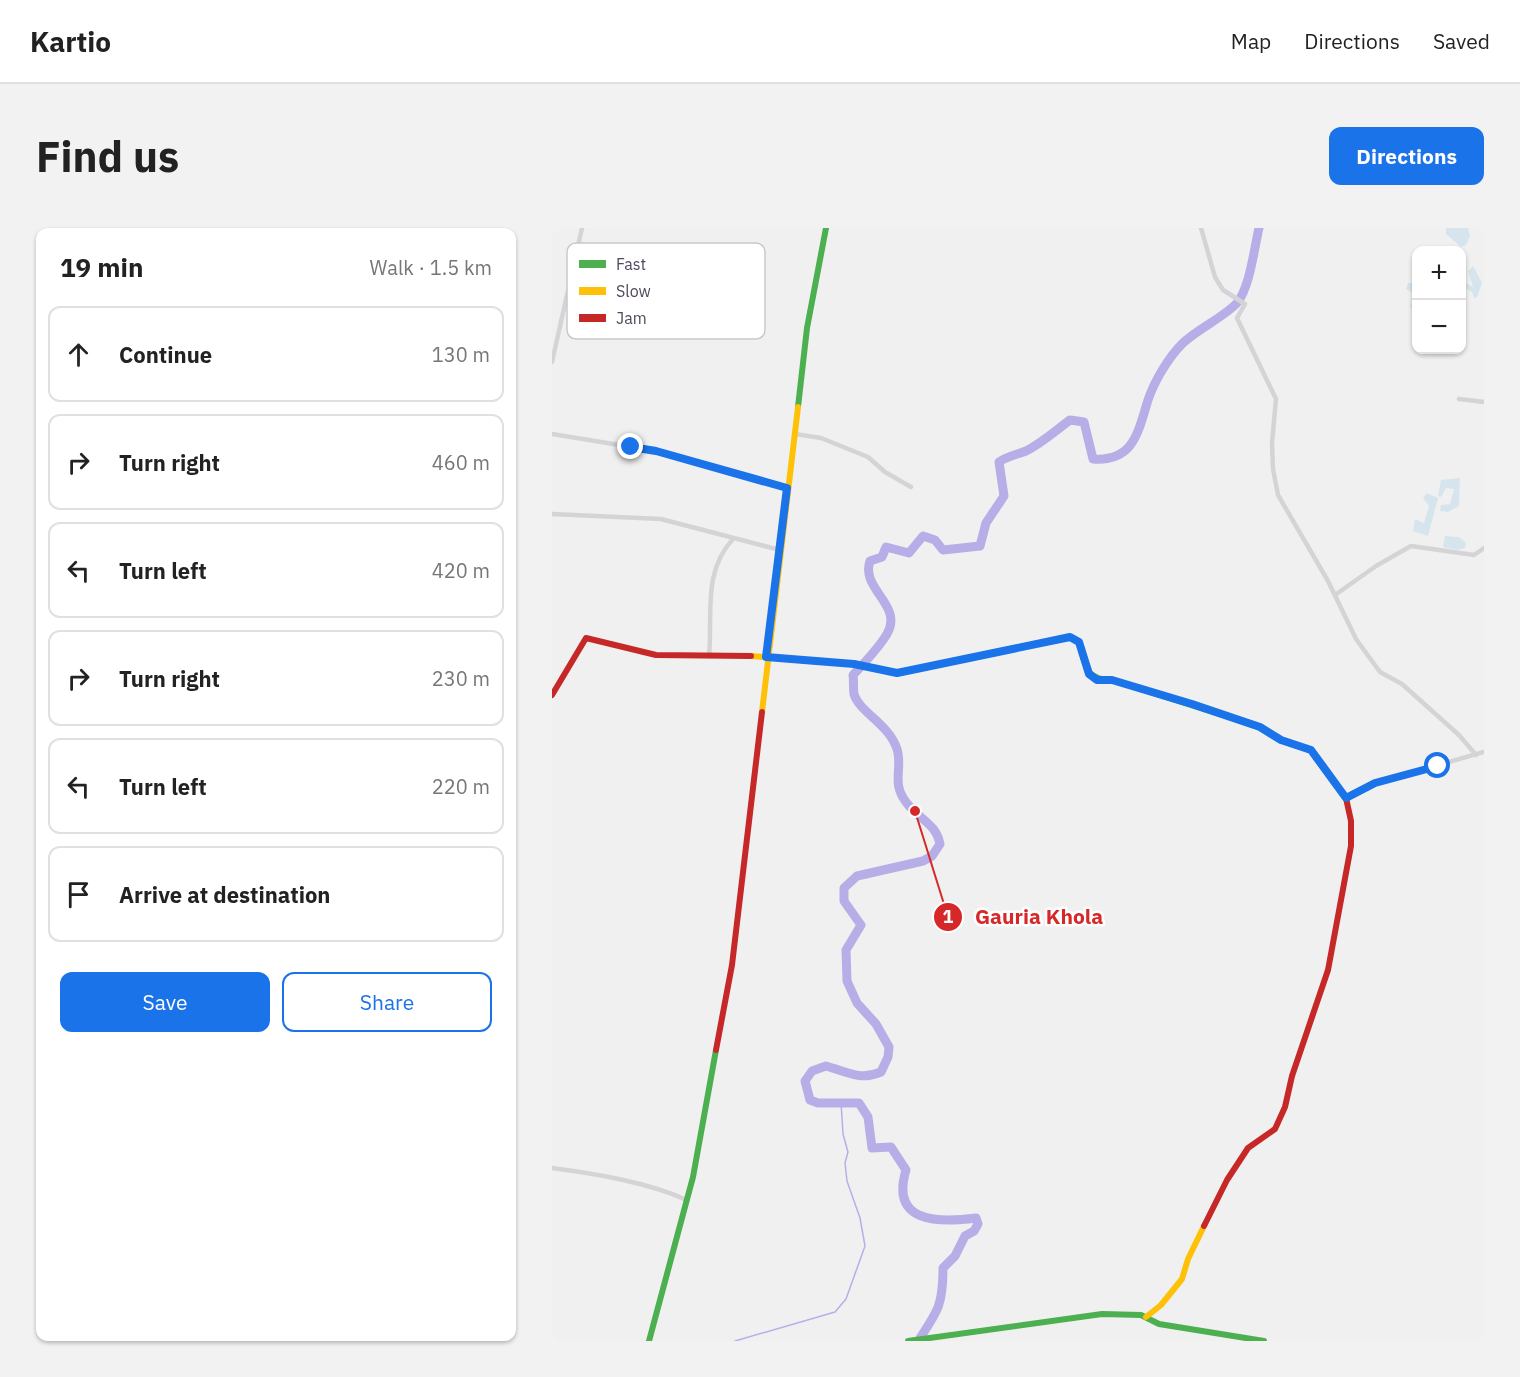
<!DOCTYPE html>
<meta charset="utf-8">
<style>
:root{--surface:#fff;--page:#f2f2f2;--text:#222;--muted:#767676;--line:#e0e0e0;--accent:#1a73e8}
body{margin:0;font-family:"IBM Plex Sans",sans-serif;background:var(--page);color:var(--text)}
.controls{position:absolute;right:18px;top:18px;display:grid;overflow:hidden;border-radius:12px;box-shadow:0 2px 4px #0004}
.controls button{width:54px;height:54px;display:grid;place-items:center;padding:0;border:0;border-bottom:2px solid var(--line);background:var(--surface);color:var(--text);font:30px sans-serif}
.stop{position:absolute;width:18px;height:18px;margin:-14px;border:4px solid #1a73e8;border-radius:50%;background:#fff}
.stop.end{background:#1a73e8;border-color:#fff;box-shadow:0 2px 6px #0008}
.list{margin:0;padding:0;list-style:none}
h2{display:flex;justify-content:space-between;align-items:center;height:78px;margin:0;padding:0 24px;font-size:26px}
h2 small{font-size:20px;font-weight:400;color:var(--muted)}
.list li{display:grid;grid-template-columns:39px 1fr auto;gap:18px;align-items:center;box-sizing:border-box;height:96px;margin:0 12px 12px;padding:0 12px;border:2px solid var(--line);border-radius:12px}
.list b{display:block;font-size:22px;white-space:nowrap}
.list em{font-size:20px;font-style:normal;color:var(--muted)}
.actions{display:flex;gap:12px;padding:18px 24px}
.actions a{flex:1;padding:14px 0;border:2px solid var(--accent);border-radius:12px;text-align:center;font-size:21px;color:var(--accent)}
.actions .main{background:var(--accent);color:#fff}
.icon{flex:none;width:33px;height:33px;fill:none;stroke:currentColor;stroke-width:2;stroke-linecap:round;stroke-linejoin:round}
.map{position:relative;flex:none;width:932px;height:1113px;overflow:hidden;border-radius:12px}
header{display:flex;align-items:center;gap:36px;box-sizing:border-box;height:84px;padding:0 30px;background:var(--surface);border-bottom:2px solid var(--line)}
header strong{font-size:28px}
nav{display:flex;gap:33px;margin-inline-start:auto;font-size:21px}
.intro{display:flex;align-items:center;justify-content:space-between;box-sizing:border-box;height:144px;padding:0 36px}
h1{margin:0;font-size:42px}
.button{padding:15px 27px;border-radius:12px;background:var(--accent);color:#fff;font-size:21px;font-weight:700}
main{display:flex;gap:36px;padding:0 36px}
aside{flex:1;background:var(--surface);border-radius:12px;box-shadow:0 2px 4px #0004}
.map>svg:first-child{display:block}
</style>
<header>
<strong>Kartio</strong>
<nav><a>Map</a><a>Directions</a><a>Saved</a></nav>
</header>
<div class="intro"><h1>Find us</h1><a class="button">Directions</a></div>
<main>
<aside>
<h2>19 min<small>Walk · 1.5 km</small></h2>
<ul class="list">
<li><svg class="icon" aria-label="ahead" viewBox="0 0 24 24"><path d="M12 20V5M6 11l6-6 6 6"/></svg><div><b>Continue</b></div><em>130 m</em></li>
<li><svg class="icon" aria-label="right" viewBox="0 0 24 24"><path d="M7 20v-9h11M14 6l5 5-5 5"/></svg><div><b>Turn right</b></div><em>460 m</em></li>
<li><svg class="icon" aria-label="left" viewBox="0 0 24 24"><path d="M17 20v-9H6M10 6l-5 5 5 5"/></svg><div><b>Turn left</b></div><em>420 m</em></li>
<li><svg class="icon" aria-label="right" viewBox="0 0 24 24"><path d="M7 20v-9h11M14 6l5 5-5 5"/></svg><div><b>Turn right</b></div><em>230 m</em></li>
<li><svg class="icon" aria-label="left" viewBox="0 0 24 24"><path d="M17 20v-9H6M10 6l-5 5 5 5"/></svg><div><b>Turn left</b></div><em>220 m</em></li>
<li><svg class="icon" aria-label="arrive" viewBox="0 0 24 24"><path d="M6 21V4h12l-3 4 3 4H6"/></svg><div><b>Arrive at destination</b></div></li>
</ul>
<div class="actions"><a class="main">Save</a><a>Share</a></div>
</aside>
<div class="map">
<svg width="932" height="1113" viewBox="0 0 932 1113">
<rect width="100%" height="100%" fill="#f0f0f0"/>
<!-- green -->
<path fill="#d6e5ed" d="M894,0H916L918,8L914,17L909,19L894,6Z
M921,38L930,55L925,69L922,70L920,64L910,58V53L921,59L916,43Z
M856,55H864V83L858,79L863,66L854,61Z
M908,250L907,278L896,284L888,283L889,277L898,276L902,261L894,260L889,269L886,268L889,252Z
M875,265L886,270L876,308L861,303L863,291L872,295L877,278L871,270Z
M893,308L907,309L914,315L913,320L905,322L891,319Z"/>
<g fill="none" stroke-linecap="round" stroke-linejoin="round">
<!-- stream -->
<path stroke="#b8aee7" stroke-width="1.5" d="M183,1113L283,1084L294,1071L313,1018L308,990L295,953L293,935L296,924L291,906L289,874"/>
<!-- river -->
<path stroke="#b8aee7" stroke-width="9" d="M366,1113C386,1083 391,1077 391,1040L403,1028L413,1008L422,1003L426,996L424,990C386,995 338,995 354,942L339,919L320,920L316,889L307,875H266L258,872L253,853L260,843L274,838C295,844 308,853 329,844L336,829L337,819L324,796L305,775L295,753L294,722L309,697L292,673V660L305,648L371,633L380,628L388,616C384,595 367,592 354,574C339,555 351,540 345,521C337,496 307,484 302,466C301,460 302,453 301,447C313,434 326,421 335,406C352,377 308,361 318,333L330,329L334,319L357,325L371,308L383,312L391,322L428,318L434,295L452,268L447,234C456,228 464,227 474,223C490,215 503,203 518,192L532,194L541,231C582,234 586,204 596,172C602,154 616,130 630,116C644,102 672,89 685,75C698,59 702,21 707,0"/>
<!-- street -->
<path stroke="#d5d3d6" stroke-width="4.5" d="M649,0L663,49L671,62L693,76L685,90L724,171L720,215L721,241L726,267L776,353L804,411L828,444L850,456L907,507L924,527
M0,134L30,0
M907,171L932,174
M0,206L104,223L235,260
M243,206L269,210L316,229L333,244L359,259
M0,286L109,291L228,322
M783,367L824,338L859,318L922,327L932,320
M157,428C161,388 150,344 181,311
M794,570L823,555L932,524
M0,940C45,946 94,954 135,972"/>
<!-- fast -->
<path stroke="#4caf50" stroke-width="6" d="M246,179L255,100L274,0
M468,419L518,409L527,414C534,437 532,452 560,452L708,499L729,512L759,522L776,545
M97,1113L141,949L164,822
M356,1113L550,1086L589,1087L607,1096L712,1113"/>
<!-- slow -->
<path stroke="#ffc107" stroke-width="6" d="M199,428L301,436L345,445L468,419
M210,484L246,179
M594,1089L609,1077L630,1051L636,1031L652,998"/>
<!-- jam -->
<path stroke="#c62828" stroke-width="6" d="M0,467L34,410L104,427L199,428
M164,822L180,737L210,484
M652,998L675,952L696,920L723,901L733,879L740,848L776,742L799,618V593L794,570L776,545"/>
</g>
<g fill="none" stroke-linecap="round" stroke-linejoin="round">
<!-- route -->
<path stroke="#1a73e8" stroke-width="8" d="M79,219L104,223L235,260L214,429L302,436L345,445L518,409L527,414L537,446L545,452H560L640,476L708,499L729,512L759,522L794,570L823,555L886,538"/>
</g>
<!-- legend -->
<rect x="15" y="15" width="198" height="96" rx="9" fill="#fff" stroke="#cac8ce" stroke-width="1.5"/>
<rect x="27" y="32" width="27" height="8" fill="#4caf50"/>
<rect x="27" y="59" width="27" height="8" fill="#ffc107"/>
<rect x="27" y="86" width="27" height="8" fill="#c62828"/>
<g font-size="16" fill="#50485a">
<text x="64" y="42">Fast</text>
<text x="64" y="69">Slow</text>
<text x="64" y="96">Jam</text>
</g>
<!-- callouts -->
<path fill="none" stroke="#d62828" stroke-width="2" d="M363 583L396 689"/>
<g fill="#d62828" stroke="#fff" stroke-width="2">
<circle cx="363" cy="583" r="6"/>
<circle cx="396" cy="689" r="15"/>
</g>
<g font-size="18" text-anchor="middle" font-weight="bold" fill="#fff">
<text x="396" y="695">1</text>
</g>
<g font-size="21" text-anchor="middle" font-weight="bold" fill="#d62828" stroke="#fff" stroke-width="5" stroke-linejoin="round" paint-order="stroke">
<text x="487" y="696">Gauria Khola</text>
</g>
</svg>
<div class="controls">
<button>+</button>
<button>−</button>
</div>
<div class="stop" style="left:886px;top:538px"></div>
<div class="stop end" style="left:79px;top:219px"></div>
</div>
</main>
